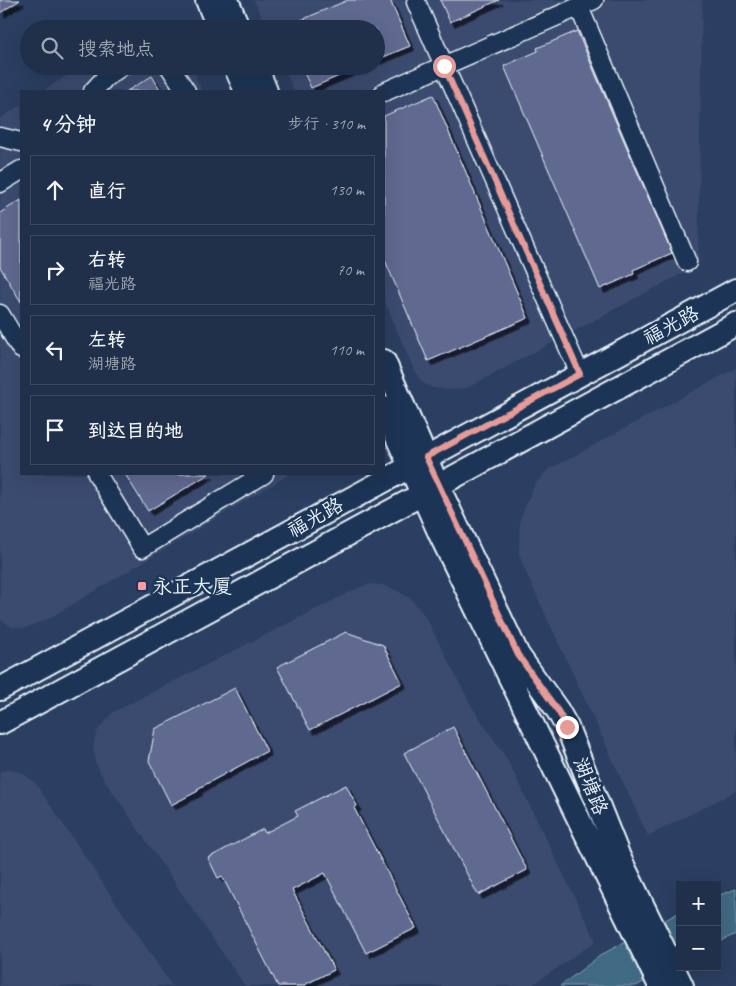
<!DOCTYPE html>
<html lang="zh">
<meta charset="utf-8">
<style>
:root{--surface:#202f4a;--page:#2d3b54;--text:#f1f3f6;--muted:#a2a9b5;--line:#3d4a62}
body{margin:0;font-family:Caveat,"LXGW WenKai TC",sans-serif;background:var(--page);color:var(--text)}
.controls{position:absolute;right:15px;bottom:15px;display:grid;overflow:hidden;border-radius:0px;box-shadow:0 5px 20px #0002}
.controls button{width:45px;height:45px;display:grid;place-items:center;padding:0;border:0;border-bottom:1px solid var(--line);background:var(--surface);color:var(--text);font:25px sans-serif}
.stop{position:absolute;width:15px;height:15px;margin:-11px;border:4px solid #e69b98;border-radius:50%;background:#fff}
.stop.end{background:#e69b98;border-color:#fff;box-shadow:0 1px 5px #0008}
.list{margin:0;padding:0;list-style:none}
h2{display:flex;justify-content:space-between;align-items:center;height:65px;margin:0;padding:0 20px;font-size:21px}
h2 small{font-size:16px;font-weight:400;color:var(--muted)}
.list li{display:grid;grid-template-columns:32px 1fr auto;gap:15px;align-items:center;box-sizing:border-box;height:70px;margin:0 10px 10px;padding:0 10px;border:1px solid var(--line);border-radius:0px}
.list b{display:block;font-size:19px;white-space:nowrap}
.list p{margin:0;font-size:16px;white-space:nowrap;color:var(--muted)}
.list em{font-size:16px;font-style:normal;color:var(--muted)}
.icon{flex:none;width:28px;height:28px;fill:none;stroke:currentColor;stroke-width:2;stroke-linecap:round;stroke-linejoin:round}
.map{position:relative;flex:none;width:736px;height:986px;overflow:hidden}
.search{position:absolute;background:var(--surface);box-shadow:0 5px 20px #0002;left:20px;top:20px;width:365px;height:55px;display:flex;align-items:center;gap:12px;box-sizing:border-box;padding:0 18px;border-radius:28px;color:var(--muted);font-size:19px}
.panel{position:absolute;background:var(--surface);box-shadow:0 5px 20px #0002;left:20px;top:90px;width:365px;height:385px;border-radius:0px}
.map>svg:first-child{display:block}
</style>
<div class="map">
<svg width="736" height="986" viewBox="0 0 736 986">
<defs>
<filter id="shadow"><feDropShadow dx="4.5" dy="4.5" stdDeviation="0" flood-color="#0009"/></filter>
</defs>
<rect width="100%" height="100%" fill="#2b3f62"/>
<filter id="ink" filterUnits="userSpaceOnUse"><feTurbulence type="fractalNoise" baseFrequency=".02" numOctaves="2"/><feDisplacementMap in="SourceGraphic" scale="10" xChannelSelector="R" yChannelSelector="G"/><feConvolveMatrix kernelMatrix="1 2 1 2 8 2 1 2 1" color-interpolation-filters="sRGB"/></filter>
<g filter="url(#ink)">
<!-- built -->
<path fill="#3b4c70" d="M254,0H702L698,265L467,388L450,390L433,388L422,382L414,370L384,300V91H294L283,66H376V29H267Z
M82,66H191L202,91H43Z
M21,105V474H290L48,619L25,628L12,627L0,619V119Z
M736,368V791L648,836L523,566L519,554L520,519L535,484L548,470Z
M370,584L382,585L396,590L411,599L425,616L472,707L507,759L596,941L531,986H245L102,776L95,761L93,746L97,732L113,712L358,588Z
M10,769L24,774L36,784L172,986H0V772Z"/>
<!-- water -->
<path fill="#3f6b83" stroke="#83a1b2" d="M736,889V934L717,943V896Z
M680,912V963L636,986H560L601,955Z"/>
<!-- building -->
<path fill="#616990" stroke="#e8f1f8" filter="url(#shadow)" d="M0,0H20L0,13Z
M348,0H390L410,46L376,60V29H286L285,27Z
M440,0H499L450,22Z
M577,31L672,253L633,270L634,274L600,289L504,66L538,51L537,48Z
M301,66H362L311,88Z
M152,76L161,91H127Z
M433,95L528,318L428,361L384,258V116Z
M21,200V302L0,267V213Z
M125,474H209L148,511Z
M346,632L383,645L402,683L310,730L277,667Z
M235,688L267,751L197,789L198,791L171,805L149,761L155,729Z
M453,727L527,870L478,895L404,753Z
M346,785L357,806L354,808L416,928L366,953L325,873L292,890L334,970L302,986H278L222,876L218,878L208,858L263,829L265,833L298,816L295,811Z"/>
<g fill="none" stroke-linecap="round" stroke-linejoin="round">
<defs>
<path id="minor" d="M416,2L580,374
M579,7L687,262
M169,66L186,91
M93,91L106,77L122,66
M384,92L594,0
M0,137L21,142
M0,183L21,170
M0,314L21,349
M97,474L142,548L264,474"/>
<path id="major" d="M207,0L219,29
M227,0L239,29
M235,66L246,91
M256,66L266,91
M384,361L438,486L518,655L558,711L567,727L619,857L682,986
M384,408L440,534L660,986
M0,689L736,290
M0,723L736,324"/>
</defs>
<!-- minor casing -->
<use href="#minor" stroke="#e8f1f8" stroke-width="21"/>
<!-- major casing -->
<use href="#major" stroke="#e8f1f8" stroke-width="26"/>
<!-- minor -->
<use href="#minor" stroke="#1d3557" stroke-width="18"/>
<!-- major -->
<use href="#major" stroke="#1d3557" stroke-width="22"/>
</g>
</g>
<g fill="none" stroke-linecap="round" stroke-linejoin="round" filter="url(#ink)">
<!-- route -->
<path stroke="#e69b98" stroke-width="6" d="M444,66L580,374L426,457L518,655L558,711L567,727"/>
</g>
<!-- markers -->
<rect fill="#ff9aa2" stroke="#1d3557" stroke-width="2" x="137" y="581" width="10" height="10" rx="2.5"/>
<g text-anchor="middle" stroke-width="5" stroke-linejoin="round" paint-order="stroke">
<!-- street labels -->
<g font-size="20" fill="#e8f1f8" stroke="#1d3557">
<text transform="translate(671 325) rotate(-28)" y="7">福光路</text>
<text transform="translate(315 517) rotate(-29)" y="7">福光路</text>
<text transform="translate(591 786) rotate(68)" y="7">湖塘路</text>
</g>
<!-- poi labels -->
<g font-size="20" fill="#e8f1f8" stroke="#1d3557" text-anchor="start">
<text x="152" y="593">永正大厦</text>
</g>
</g>
</svg>
<div class="controls">
<button>+</button>
<button>−</button>
</div>
<div class="stop" style="left:444px;top:66px"></div>
<div class="stop end" style="left:567px;top:727px"></div>
<div class="search"><svg class="icon" aria-label="search" viewBox="0 0 24 24"><circle cx="10" cy="10" r="6"/><path d="M15 15l6 6"/></svg>搜索地点</div>
<section class="panel">
<h2>4 分钟<small>步行 · 310 m</small></h2>
<ul class="list">
<li><svg class="icon" aria-label="ahead" viewBox="0 0 24 24"><path d="M12 20V5M6 11l6-6 6 6"/></svg><div><b>直行</b></div><em>130 m</em></li>
<li><svg class="icon" aria-label="right" viewBox="0 0 24 24"><path d="M7 20v-9h11M14 6l5 5-5 5"/></svg><div><b>右转</b><p>福光路</p></div><em>70 m</em></li>
<li><svg class="icon" aria-label="left" viewBox="0 0 24 24"><path d="M17 20v-9H6M10 6l-5 5 5 5"/></svg><div><b>左转</b><p>湖塘路</p></div><em>110 m</em></li>
<li><svg class="icon" aria-label="arrive" viewBox="0 0 24 24"><path d="M6 21V4h12l-3 4 3 4H6"/></svg><div><b>到达目的地</b></div></li>
</ul>
</section>
</div>
